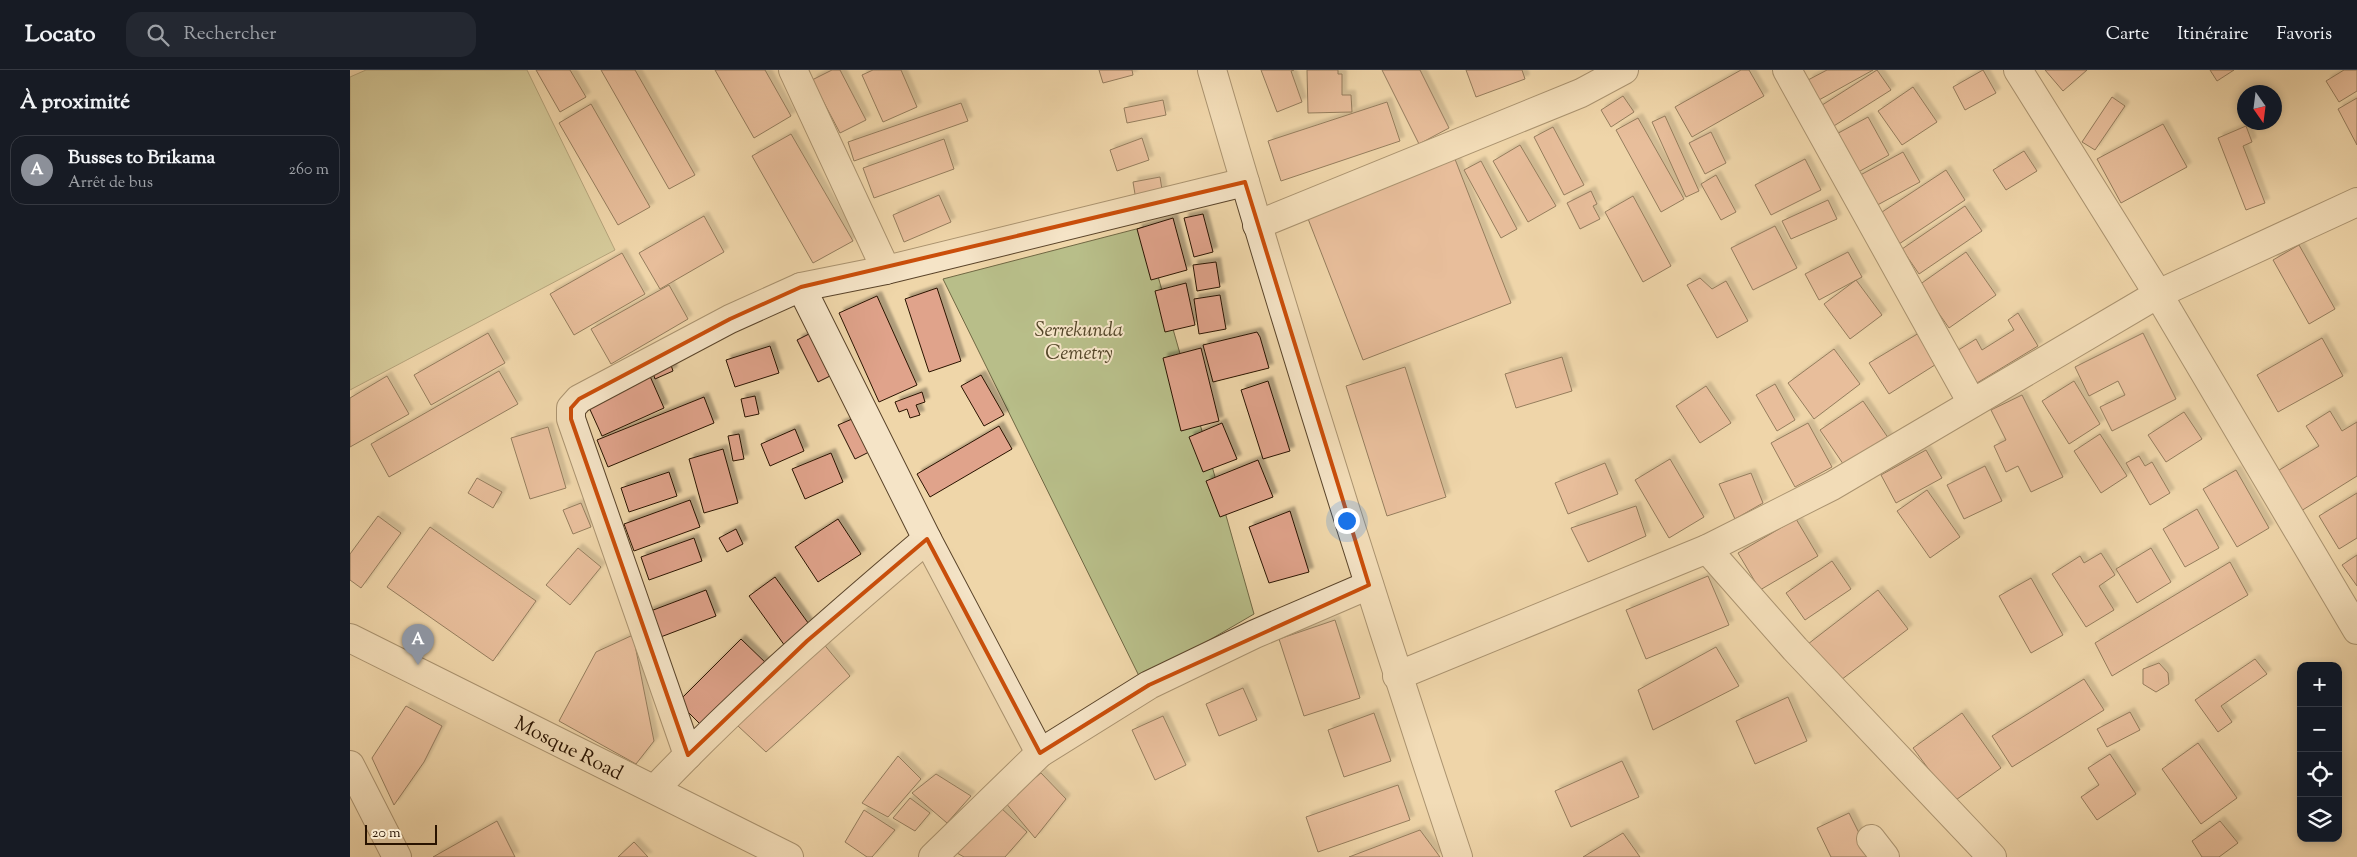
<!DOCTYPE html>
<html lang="fr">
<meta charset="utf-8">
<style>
:root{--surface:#171b24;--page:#242831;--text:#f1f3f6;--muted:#9ea1a6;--line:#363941;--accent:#8c9099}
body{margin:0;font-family:"Sorts Mill Goudy",serif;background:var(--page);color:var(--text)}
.controls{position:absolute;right:15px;bottom:15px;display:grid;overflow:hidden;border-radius:10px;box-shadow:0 2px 8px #0003}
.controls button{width:45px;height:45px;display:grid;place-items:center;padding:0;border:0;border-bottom:1px solid var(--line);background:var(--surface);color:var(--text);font:25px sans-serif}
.compass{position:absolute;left:1887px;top:15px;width:45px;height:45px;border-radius:50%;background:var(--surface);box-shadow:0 2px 8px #0003;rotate:166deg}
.scale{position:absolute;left:15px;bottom:12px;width:72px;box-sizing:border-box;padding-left:5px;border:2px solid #291300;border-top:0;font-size:14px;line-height:18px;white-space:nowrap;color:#291300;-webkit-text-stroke:4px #f5e4c7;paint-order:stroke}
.you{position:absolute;left:996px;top:450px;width:18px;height:18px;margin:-12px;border:4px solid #fff;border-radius:50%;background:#1a73e8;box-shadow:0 0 0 8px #1a73e833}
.badge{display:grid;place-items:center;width:32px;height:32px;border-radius:50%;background:var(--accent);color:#fff;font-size:16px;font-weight:700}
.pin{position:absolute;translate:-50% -41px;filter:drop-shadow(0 1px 2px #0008)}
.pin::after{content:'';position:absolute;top:26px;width:18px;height:15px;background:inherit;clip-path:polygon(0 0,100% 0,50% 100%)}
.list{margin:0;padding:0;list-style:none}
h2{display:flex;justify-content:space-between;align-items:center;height:65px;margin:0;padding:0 20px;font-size:21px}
h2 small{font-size:16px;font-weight:400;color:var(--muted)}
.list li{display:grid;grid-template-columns:32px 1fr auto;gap:15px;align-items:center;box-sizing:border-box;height:70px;margin:0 10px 10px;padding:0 10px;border:1px solid var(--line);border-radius:15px}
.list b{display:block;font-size:19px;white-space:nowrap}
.list p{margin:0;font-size:16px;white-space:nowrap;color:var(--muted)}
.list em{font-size:16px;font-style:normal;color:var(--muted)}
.icon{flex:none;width:28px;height:28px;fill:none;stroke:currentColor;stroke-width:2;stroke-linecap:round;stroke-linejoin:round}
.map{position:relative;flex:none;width:2007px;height:787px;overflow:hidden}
header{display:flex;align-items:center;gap:30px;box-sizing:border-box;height:70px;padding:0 25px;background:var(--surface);border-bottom:1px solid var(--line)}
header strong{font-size:24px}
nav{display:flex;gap:28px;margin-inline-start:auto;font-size:18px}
.search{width:350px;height:45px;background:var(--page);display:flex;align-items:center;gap:12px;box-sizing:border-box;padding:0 18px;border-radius:15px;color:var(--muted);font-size:19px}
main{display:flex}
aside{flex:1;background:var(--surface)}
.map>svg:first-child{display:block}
</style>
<header>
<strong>Locato</strong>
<div class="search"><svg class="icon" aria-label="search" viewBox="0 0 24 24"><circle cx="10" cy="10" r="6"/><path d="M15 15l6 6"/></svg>Rechercher</div>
<nav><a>Carte</a><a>Itinéraire</a><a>Favoris</a></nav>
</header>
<main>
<aside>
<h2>À proximité<small></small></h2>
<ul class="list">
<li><span class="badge">A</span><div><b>Busses to Brikama</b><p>Arrêt de bus</p></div><em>260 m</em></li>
</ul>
</aside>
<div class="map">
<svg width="2007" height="787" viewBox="0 0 2007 787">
<defs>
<filter id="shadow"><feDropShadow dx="4.5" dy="-4.5" stdDeviation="1" flood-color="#0004"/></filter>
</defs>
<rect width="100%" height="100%" fill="#efd6a9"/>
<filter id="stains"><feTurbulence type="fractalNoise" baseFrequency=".004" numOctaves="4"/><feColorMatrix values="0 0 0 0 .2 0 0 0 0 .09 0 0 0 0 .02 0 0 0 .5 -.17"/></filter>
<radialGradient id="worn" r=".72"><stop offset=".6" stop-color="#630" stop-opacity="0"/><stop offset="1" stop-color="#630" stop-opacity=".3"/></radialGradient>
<!-- green -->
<path fill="#b8be89" stroke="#706844" d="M16,0H177L265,180L0,320V7Z
M794,157L904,544L791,610L593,209Z"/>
<!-- building -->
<path fill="#e0a38b" stroke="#291300" filter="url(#shadow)" d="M186,0H220L236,27L210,42Z
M251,0H285L345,105L319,119Z
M365,0H415L441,46L404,68Z
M482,0H490L516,50L490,63L462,10Z
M523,0H551L567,37L533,52L512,5Z
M749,0H782L783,5L753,13Z
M911,0H944L941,1L952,32L927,42Z
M957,0H988V4H992V25H1001L1002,42L958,43Z
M1032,0H1070L1099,58L1069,74Z
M1116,0H1172L1175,9L1126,27Z
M1391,0H1399L1414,26L1342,67L1325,37Z
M1477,0H1523L1469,30L1458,10Z
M1527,0L1541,20L1479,59L1466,39Z
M1633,0L1646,23L1615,40L1603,17Z
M1695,0H1737L1713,21Z
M1860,0H1884L1867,11Z
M1994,0H2007V21L1989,32L1976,11Z
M1563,17L1587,52L1552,75L1528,41Z
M1273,26L1284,42L1261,57L1251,40Z
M1762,27L1775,36L1745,80L1732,72Z
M2007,28V75L1988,39Z
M813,30L816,45L777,53L774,38Z
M1037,32L1050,71L931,111L918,71Z
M611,33L618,51L504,91L498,72Z
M241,34L300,137L268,155L209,53Z
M1315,46L1349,121L1336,127L1302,52Z
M1518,47L1539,85L1503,105L1481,67Z
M1288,48L1334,129L1311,142L1266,60Z
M1813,54L1837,97L1771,133L1747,89Z
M1896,56L1902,72L1893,76L1915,133L1896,140L1868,68Z
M1203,57L1234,115L1214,125L1184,67Z
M1361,62L1376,93L1355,104L1339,73Z
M441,64L503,171L463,193L402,86Z
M792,68L799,90L767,101L760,80Z
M594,69L604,99L524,128L513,98Z
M1170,75L1206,136L1178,152L1143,91Z
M1674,81L1687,101L1656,120L1643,100Z
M1553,82L1570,112L1520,139L1503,109Z
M1103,84L1161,233L1013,290L955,141Z
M1455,89L1471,120L1421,145L1405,115Z
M1131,91L1167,159L1151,168L1114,100Z
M1596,100L1615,130L1549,174L1529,144Z
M1366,105L1386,142L1371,150L1351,114Z
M810,107L813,126L786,130L783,112Z
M1241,121L1247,134L1243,136L1250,149L1230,159L1217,133Z
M589,125L601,152L554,172L543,145Z
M1283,126L1321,196L1293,212L1255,142Z
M1478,130L1487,149L1441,169L1432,151Z
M1615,136L1632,161L1569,204L1552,179Z
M853,144L863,182L844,187L834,148Z
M354,146L374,182L310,219L289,183Z
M823,148L837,200L801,210L787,159Z
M1425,156L1447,198L1403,220L1381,178Z
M1949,175L1985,239L1959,254L1923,190Z
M1498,182L1512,207L1469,230L1455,204Z
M1616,182L1646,225L1599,258L1569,215Z
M272,183L295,224L224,265L200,224Z
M866,192L870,217L847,221L843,195Z
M1350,208L1362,219L1376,211L1398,251L1367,268L1337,215Z
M1506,210L1532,245L1500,269L1474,234Z
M836,213L845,255L815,262L805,221Z
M319,215L338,249L261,294L241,259Z
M587,218L611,291L579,302L555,229Z
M870,225L876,259L849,264L844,229Z
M527,226L567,315L529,332L489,243Z
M1668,243L1688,276L1622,316L1602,284L1626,269L1632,280L1664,260L1658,250Z
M907,262L910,267L919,298L863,312L853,275Z
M138,263L155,293L81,335L64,305Z
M461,263L482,305L468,312L447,270Z
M1569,263L1588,293L1539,324L1519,293Z
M1793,263L1826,329L1762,361L1750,337L1775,325L1768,311L1739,326L1725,297Z
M1972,268L1993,306L1928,342L1907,305Z
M420,276L429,303L385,317L376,290Z
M851,278L869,351L831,361L813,288Z
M1484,279L1510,314L1464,349L1438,313Z
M1212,287L1222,321L1166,338L1155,304Z
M320,292L323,301L305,309L302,300Z
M1055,297L1096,427L1037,446L996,316Z
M149,301L168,334L39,407L21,374Z
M299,304L314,338L252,366L237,333Z
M631,305L654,345L634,356L611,316Z
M37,306L59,344L0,377V328Z
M918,311L940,381L913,389L891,320Z
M1724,311L1750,354L1719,374L1692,331Z
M1425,314L1445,350L1427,361L1406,325Z
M1356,316L1381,353L1350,373L1326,336Z
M572,322L575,332L566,335L570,345L560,348L557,339L549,342L545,332Z
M1672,325L1713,407L1681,422L1668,396L1656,402L1644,376L1656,370L1641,340Z
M405,326L409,344L395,347L391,329Z
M354,327L364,353L258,397L247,370Z
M1513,331L1543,375L1500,404L1470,360Z
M1980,341L1992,361L2007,352V406L1951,441L1926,402L1969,376L1956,356Z
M1834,342L1852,369L1816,392L1798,365Z
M502,349L519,382L505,389L488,355Z
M872,353L887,389L853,402L839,367Z
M1458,353L1482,397L1445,417L1421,373Z
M649,356L662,379L580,427L567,404Z
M198,357L216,418L180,429L161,368Z
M445,359L454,381L420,396L411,374Z
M389,364L394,389L383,391L378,366Z
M1750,364L1777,406L1751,423L1724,381Z
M373,379L388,433L354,443L339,389Z
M1576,380L1592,408L1546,433L1531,405Z
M481,383L493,412L455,429L442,399Z
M1789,386L1795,396L1802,392L1820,423L1800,435L1776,393Z
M1320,389L1354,447L1319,468L1285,410Z
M908,390L923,427L870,447L856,411Z
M1255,393L1268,424L1218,444L1205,413Z
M1635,396L1652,431L1614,449L1597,415Z
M1886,400L1919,458L1887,477L1853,419Z
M319,402L327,426L279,442L271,418Z
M1401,403L1413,433L1385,449L1369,414Z
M127,408L152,422L143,438L118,423Z
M1577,420L1610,467L1580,488L1547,441Z
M2007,423V468L1989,479L1969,446Z
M340,430L350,457L284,481L274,454Z
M231,433L241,457L223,464L213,440Z
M1286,436L1296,466L1238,492L1221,458Z
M1847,439L1869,478L1835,497L1813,459Z
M940,441L959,502L919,513L899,457Z
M28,446L51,463L11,518L0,510V484Z
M488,449L511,484L468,512L445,477Z
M1446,449L1468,486L1410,520L1388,483Z
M80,457L186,531L143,591L37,517Z
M386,459L393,474L377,482L369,468Z
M344,468L352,491L299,510L291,487Z
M228,478L251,497L220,535L196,515Z
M1801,478L1821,512L1787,533L1766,499Z
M1751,483L1765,505L1749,516L1764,540L1736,557L1702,504L1730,486L1734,493Z
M2007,485V516L1992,495Z
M1482,491L1501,519L1455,550L1436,523Z
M1880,492L1898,525L1762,606L1745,573Z
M1358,506L1379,555L1296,589L1276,540Z
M425,507L461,557L435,576L399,526Z
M1681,508L1713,565L1681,583L1649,526Z
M356,520L366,546L308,568L298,542Z
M1528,520L1558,559L1487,613L1458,574Z
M985,550L1010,628L954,646L929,569Z
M283,565L304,671L286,694L209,651L246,582Z
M391,569L419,596L356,660L328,632Z
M472,572L500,606L416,682L388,656Z
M1366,577L1389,616L1303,660L1288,620Z
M1905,589L1917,604L1871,636L1882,652L1868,662L1845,630Z
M1809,593L1818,603L1819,614L1806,622L1793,614V599Z
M1734,609L1754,640L1662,697L1642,666Z
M893,618L907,650L869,666L856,634Z
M1438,627L1457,671L1405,694L1386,651Z
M56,636L92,656L74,692L44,735L22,688Z
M1780,642L1790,660L1757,677L1747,659Z
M1024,643L1041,691L994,707L978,660Z
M1612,643L1651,698L1603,732L1563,678Z
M813,646L836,695L805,710L782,660Z
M1848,673L1887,728L1851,754L1812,699Z
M1760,684L1786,724L1747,750L1731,727L1749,715L1738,698Z
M548,686L571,709L538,747L512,733Z
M1272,691L1289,727L1221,757L1205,721Z
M691,703L716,729L685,768L655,732Z
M586,704L621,726L597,753L562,723Z
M1048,715L1060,750L968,782L956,747Z
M560,728L580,743L565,761L543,748Z
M651,738L677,762L655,787H614L607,783Z
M514,740L545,760L522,787H517L495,772Z
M1499,743L1521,787H1481L1467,758Z
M147,751L165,787H83Z
M1870,751L1888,773L1869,787H1852L1842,771Z
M1070,760L1090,787H999Z
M1273,763L1290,787H1233Z
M284,772L298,787H268Z"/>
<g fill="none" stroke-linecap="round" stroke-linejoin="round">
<defs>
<g id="minor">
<path d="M443,0L536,200"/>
<path d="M862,0C939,264 1021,526 1108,787"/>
<path d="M1437,0L1622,333"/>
<path d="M1668,0L1808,224L2007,560"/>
<path d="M907,155L1231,23L1274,0"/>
<path d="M451,217L577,469L690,683"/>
<path d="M1357,479L1445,579L1642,787"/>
<path id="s1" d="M0,568L439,787"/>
<path d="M1047,606L1357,479L1482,416L1808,224L2007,132"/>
<path d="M338,685L221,349V338L229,329L380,249L451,217L536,200L895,112"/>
<path d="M0,695L47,787"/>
<path d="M305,719C390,629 483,549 577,469"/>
<path d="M1521,769L1535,787"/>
<path d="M583,787L690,683L799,615L905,564L1019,515"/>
</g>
</defs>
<!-- minor casing -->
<use href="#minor" stroke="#5a442a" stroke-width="30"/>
<!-- minor -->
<use href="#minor" stroke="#f5e4c7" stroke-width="28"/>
</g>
<!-- marked area -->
<path d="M0 0H2007V787H0ZM895,112L1019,515L799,615L690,683L577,469L457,571L338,685L221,349V338L229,329L380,249L451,217Z" fill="#efd6a9" fill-opacity=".55" fill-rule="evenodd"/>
<path fill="none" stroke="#cb4e0a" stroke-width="4" stroke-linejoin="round" d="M895,112L1019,515L799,615L690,683L577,469L457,571L338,685L221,349V338L229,329L380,249L451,217Z"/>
<g text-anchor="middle" stroke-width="4" stroke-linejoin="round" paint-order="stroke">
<!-- park labels -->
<g font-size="20" font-style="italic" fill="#544629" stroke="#f5e4c7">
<text x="729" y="266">Serrekunda<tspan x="729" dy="23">Cemetry</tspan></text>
</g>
<!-- street labels -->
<g font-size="20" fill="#291300" stroke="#f5e4c7">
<text dy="7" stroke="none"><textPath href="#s1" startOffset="245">Mosque Road</textPath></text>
</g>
</g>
<rect width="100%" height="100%" filter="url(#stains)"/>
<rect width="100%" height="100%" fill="url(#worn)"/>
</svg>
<div class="controls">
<button>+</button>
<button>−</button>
<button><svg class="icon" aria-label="locate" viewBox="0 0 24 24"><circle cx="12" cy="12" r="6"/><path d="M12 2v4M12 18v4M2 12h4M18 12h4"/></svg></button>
<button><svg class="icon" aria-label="layers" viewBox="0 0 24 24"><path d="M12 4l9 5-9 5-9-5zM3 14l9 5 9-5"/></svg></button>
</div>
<svg class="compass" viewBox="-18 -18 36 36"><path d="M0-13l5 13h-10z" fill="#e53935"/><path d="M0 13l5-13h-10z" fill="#9ea1a6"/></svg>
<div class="scale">20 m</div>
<div class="you"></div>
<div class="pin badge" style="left:68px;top:595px">A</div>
</div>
</main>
